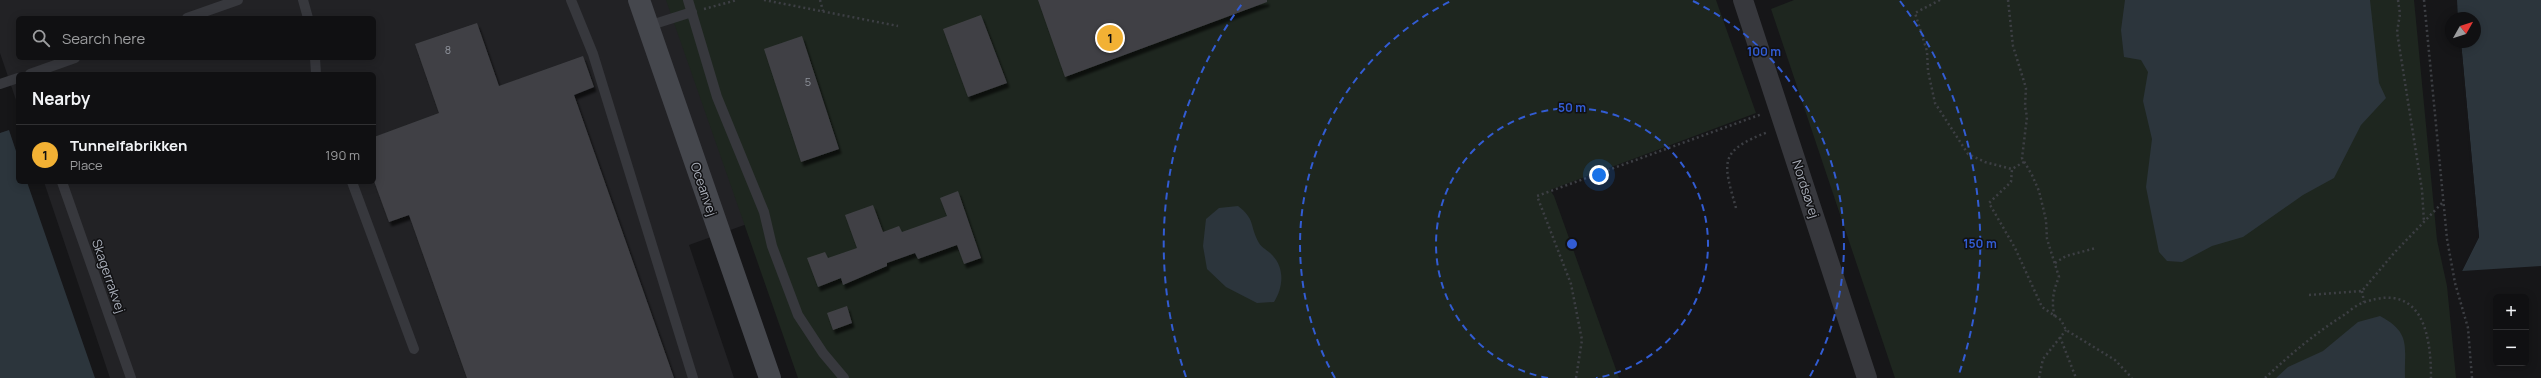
<!DOCTYPE html>
<meta charset="utf-8">
<style>
:root{--surface:#101012;--page:#1e1e20;--text:#f1f3f6;--muted:#9c9d9f;--line:#303032;--accent:#f2b134}
body{margin:0;font-family:Manrope,sans-serif;background:var(--page);color:var(--text)}
.controls{position:absolute;right:12px;bottom:12px;display:grid;overflow:hidden;border-radius:6px;box-shadow:0 2px 10px #0003}
.controls button{width:36px;height:36px;display:grid;place-items:center;padding:0;border:0;border-bottom:1px solid var(--line);background:var(--surface);color:var(--text);font:20px sans-serif}
.compass{position:absolute;left:2445px;top:12px;width:36px;height:36px;border-radius:50%;background:var(--surface);box-shadow:0 2px 10px #0003;rotate:51deg}
.you{position:absolute;left:1599px;top:175px;width:14px;height:14px;margin:-10px;border:3px solid #fff;border-radius:50%;background:#1a73e8;box-shadow:0 0 0 6px #1a73e833}
.badge{display:grid;place-items:center;width:26px;height:26px;border-radius:50%;background:var(--accent);color:#111;font-size:13px;font-weight:700}
.pin{position:absolute;translate:-50% -50%;border:2px solid #fff;box-shadow:0 1px 4px #0006}
.list{margin:0;padding:0;list-style:none}
h2{display:flex;justify-content:space-between;align-items:center;height:52px;margin:0;padding:0 16px;font-size:17px}
h2 small{font-size:13px;font-weight:400;color:var(--muted)}
.list li{display:grid;grid-template-columns:26px 1fr auto;gap:12px;align-items:center;box-sizing:border-box;height:60px;padding:0 16px;border-top:1px solid var(--line)}
.list b{display:block;font-size:15px;white-space:nowrap}
.list p{margin:0;font-size:13px;white-space:nowrap;color:var(--muted)}
.list em{font-size:13px;font-style:normal;color:var(--muted)}
.icon{flex:none;width:22px;height:22px;fill:none;stroke:currentColor;stroke-width:2;stroke-linecap:round;stroke-linejoin:round}
.map{position:relative;flex:none;width:2541px;height:378px;overflow:hidden}
.search{position:absolute;background:var(--surface);box-shadow:0 2px 10px #0003;left:16px;top:16px;width:360px;height:44px;display:flex;align-items:center;gap:10px;box-sizing:border-box;padding:0 14px;border-radius:6px;color:var(--muted);font-size:15px}
.panel{position:absolute;background:var(--surface);box-shadow:0 2px 10px #0003;left:16px;top:72px;width:360px;height:112px;border-radius:6px}
.map>svg:first-child{display:block}
</style>
<div class="map">
<svg width="2541" height="378" viewBox="0 0 2541 378">
<defs>
<filter id="shadow"><feDropShadow dx="2.5" dy="4.5" stdDeviation="1" flood-color="#0009"/></filter>
</defs>
<rect width="100%" height="100%" fill="#161618"/>
<!-- built -->
<path fill="#222225" fill-rule="evenodd" d="M0,0H1443L758,220L689,245L734,378H110L44,182H374V74H18V106L0,53ZM18,18H374V58H18Z"/>
<!-- green -->
<path fill="#1e261f" d="M666,0H1716L1756,113L1550,190L1554,196L1619,378H798Z
M1794,0H2414L2437,240L2447,286L2456,378H1895L1771,9Z"/>
<!-- water -->
<path fill="#2c353c" d="M2125,0H2370L2379,83L2386,98L2361,125L2334,178L2303,195L2243,237L2212,246L2182,262L2167,261L2159,252L2146,187L2152,139L2143,101L2148,72L2141,60L2124,57L2121,30Z
M2457,0H2541V266L2462,271L2479,237L2461,42H2475V18H2458Z
M9,130L18,157V182H27L95,378H0V133Z
M1238,206C1256,220 1249,225 1259,243C1262,248 1269,251 1273,256C1285,269 1283,288 1274,302L1257,303L1226,287L1207,269L1203,246L1206,219L1219,208Z
M2380,316C2412,333 2404,347 2405,378H2276L2288,367L2323,351L2358,322Z"/>
<!-- pier -->
<path fill="#161618" d="M2459,42H2461L2479,237L2462,271L2461,270L2477,237Z"/>
<!-- building -->
<path fill="#404145" filter="url(#shadow)" d="M1038,0H1267V2L1065,77Z
M981,15L1007,83L968,97L943,29Z
M477,23L499,86L583,56L594,87L574,95L674,378H467L409,215L389,222L374,181V137L439,113L415,44Z
M802,36L839,149L801,162L764,49Z
M958,191L981,258L964,264L957,245L918,259L915,253L887,263V266L843,285L841,278L818,287L807,258L825,252L828,258L857,248L845,215L873,205L883,232L899,226L902,232L947,216L940,198Z
M847,306L852,323L833,330L827,313Z"/>
<g fill="none" stroke-linecap="round" stroke-linejoin="round">
<!-- path -->
<path stroke="#3d3f44" stroke-width="2.5" stroke-dasharray="2 3" stroke-linecap="butt" d="M764,0L898,26
M820,0L823,11
M1940,0L1915,13L1927,51L1928,71L1935,103L1968,154L1985,162L2012,169
M2008,0L2013,46L2026,88L2025,106L2027,117L2022,158L2032,175L2039,191L2046,220L2047,239L2059,277C2053,291 2051,303 2055,318
M2398,0L2400,14L2397,32L2422,190L2424,222
M2424,0L2447,239L2455,283L2468,328L2472,378
M704,9L737,0
M2024,162L2012,169L2011,182L1989,203L2015,248L2042,307L2061,320L2066,330L2115,360L2132,378
M1736,208C1723,162 1718,151 1768,132
M2055,263L2066,256L2096,248
M2362,291L2364,302
M2309,295L2362,291L2394,253L2444,201
M2060,337L2076,378
M1576,378L1582,340L1571,284L1537,196L1762,114
M2039,378L2043,359L2066,330
M2265,378C2291,354 2314,334 2344,315C2350,311 2357,304 2365,302C2423,282 2431,336 2431,378"/>
<!-- lane -->
<path stroke="#37383d" stroke-width="10" d="M303,0L308,18
M571,0L593,54L693,378
M688,0L717,97L764,212L772,246L798,315L823,353L844,378
M187,18L238,0
M648,26L692,12
M315,58L316,74
M30,74L75,58
M0,84L18,78
M62,182L131,378
M352,182L414,349"/>
<!-- street -->
<path stroke="#37383d" stroke-width="20" d="M1743,0L1867,378"/>
<!-- secondary -->
<path stroke="#45474d" stroke-width="22" d="M639,0L770,378"/>
</g>
<!-- distance rings -->
<g fill="none" stroke="#325cd3" stroke-width="2" stroke-dasharray="7 5">
<path d="M1548 378A136 136 0 1 1 1596 378"/>
<path d="M1335 378A272 272 0 0 1 1451 1M1693 1A272 272 0 0 1 1809 378"/>
<path d="M1186 377A408 408 0 0 1 1244 1M1900 1A408 408 0 0 1 1958 377"/>
</g>
<g text-anchor="middle" stroke-width="3" stroke-linejoin="round" paint-order="stroke">
<!-- number labels -->
<g font-size="11" fill="#8e929b">
<text x="448" y="54">8</text>
<text x="808" y="86">5</text>
</g>
<!-- street labels -->
<g font-size="13" fill="#a8adb8" stroke="#111113">
<text transform="translate(704 189) rotate(71)" y="5">Oceanvej</text>
<text transform="translate(1806 189) rotate(72)" y="5">Nordsøvej</text>
<text transform="translate(109 276) rotate(71)" y="5">Skagerrakvej</text>
</g>
</g>
<circle cx="1572" cy="244" r="6" fill="#325cd3" stroke="#111113" stroke-width="2"/>
<g font-size="12" text-anchor="middle" font-weight="bold" fill="#325cd3" stroke="#111113" stroke-width="3" stroke-linejoin="round" paint-order="stroke">
<text x="1764" y="56">100 m</text>
<text x="1572" y="112">50 m</text>
<text x="1980" y="248">150 m</text>
</g>
</svg>
<div class="controls">
<button>+</button>
<button>−</button>
</div>
<svg class="compass" viewBox="-18 -18 36 36"><path d="M0-13l5 13h-10z" fill="#e53935"/><path d="M0 13l5-13h-10z" fill="#9c9d9f"/></svg>
<div class="you"></div>
<div class="pin badge" style="left:1110px;top:38px">1</div>
<div class="search"><svg class="icon" aria-label="search" viewBox="0 0 24 24"><circle cx="10" cy="10" r="6"/><path d="M15 15l6 6"/></svg>Search here</div>
<section class="panel">
<h2>Nearby<small></small></h2>
<ul class="list">
<li><span class="badge">1</span><div><b>Tunnelfabrikken</b><p>Place</p></div><em>190 m</em></li>
</ul>
</section>
</div>
